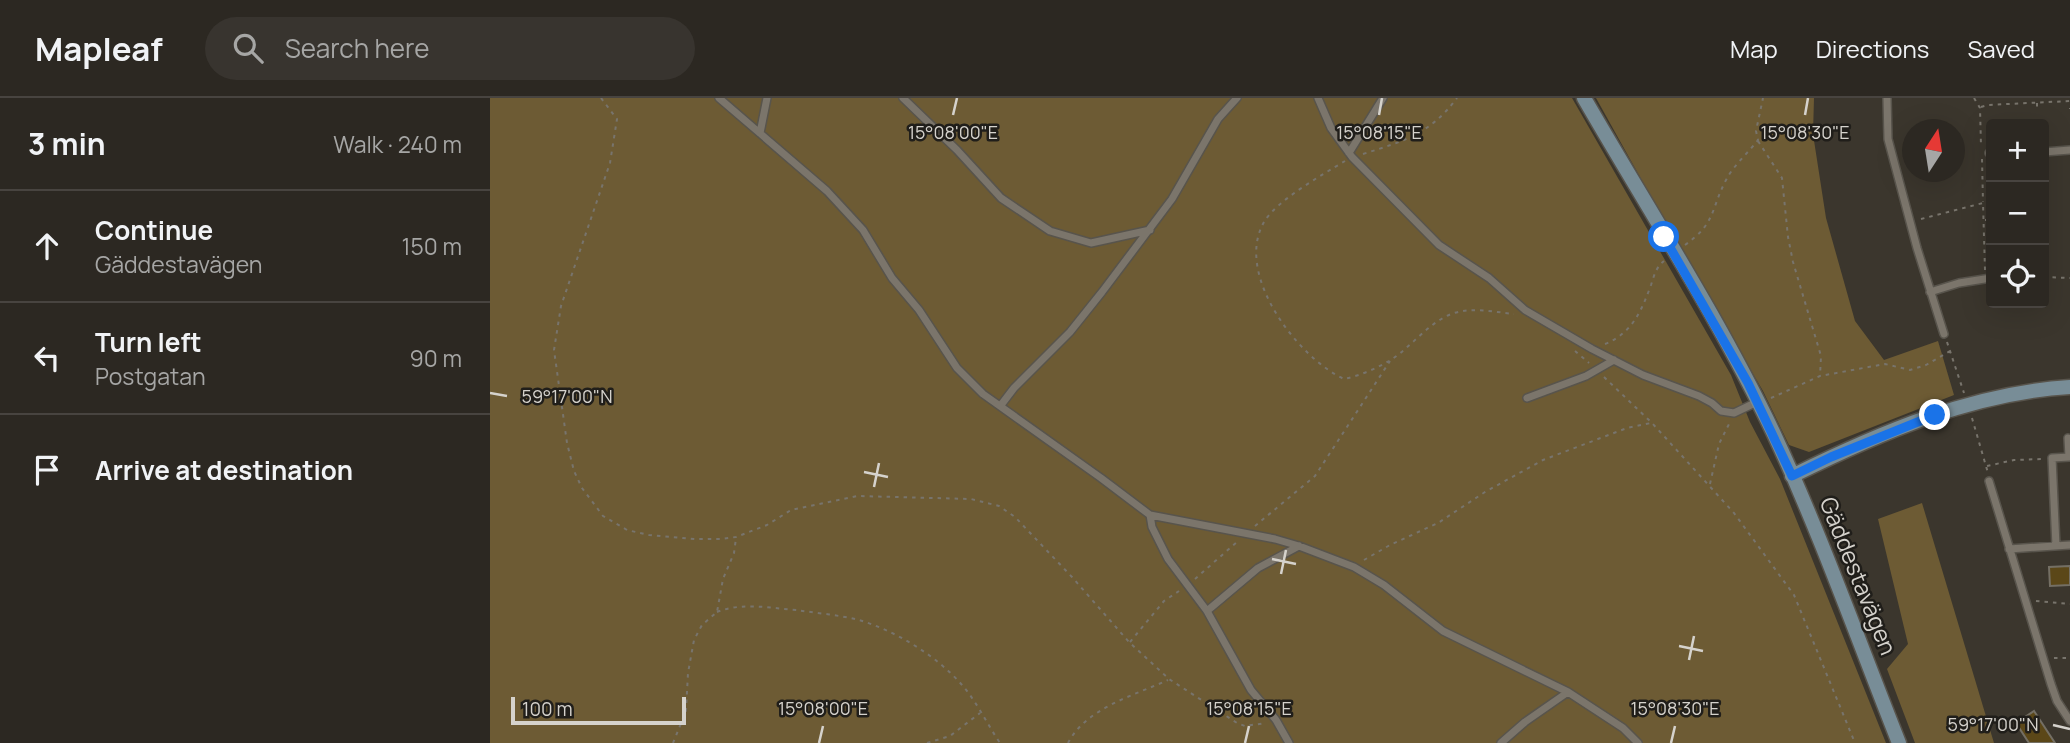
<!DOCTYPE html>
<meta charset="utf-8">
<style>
:root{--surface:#2c2822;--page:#38342f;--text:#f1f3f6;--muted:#a6a6a5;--line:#484440}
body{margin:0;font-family:Manrope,sans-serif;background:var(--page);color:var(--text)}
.controls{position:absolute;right:21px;top:21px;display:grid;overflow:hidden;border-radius:7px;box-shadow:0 7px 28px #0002}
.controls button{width:63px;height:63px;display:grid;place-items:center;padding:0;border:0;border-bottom:2px solid var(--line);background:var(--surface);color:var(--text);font:35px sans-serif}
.compass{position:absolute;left:1412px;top:21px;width:63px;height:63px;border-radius:50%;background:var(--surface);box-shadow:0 7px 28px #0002;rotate:12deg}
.scale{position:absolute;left:21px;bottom:18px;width:175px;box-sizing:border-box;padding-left:7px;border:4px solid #d5d2cc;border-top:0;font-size:19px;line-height:24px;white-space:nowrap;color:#d5d2cc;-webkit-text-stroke:5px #201e1a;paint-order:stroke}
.stop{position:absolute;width:21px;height:21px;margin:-16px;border:5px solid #1a73e8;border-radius:50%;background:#fff}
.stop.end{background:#1a73e8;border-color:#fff;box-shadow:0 2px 7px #0008}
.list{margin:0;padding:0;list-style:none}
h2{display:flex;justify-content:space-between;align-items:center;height:91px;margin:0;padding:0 28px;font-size:30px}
h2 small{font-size:23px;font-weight:400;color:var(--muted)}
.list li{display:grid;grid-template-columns:46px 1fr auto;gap:21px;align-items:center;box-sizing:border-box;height:112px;padding:0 28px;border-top:2px solid var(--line)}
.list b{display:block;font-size:26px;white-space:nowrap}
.list p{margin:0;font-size:23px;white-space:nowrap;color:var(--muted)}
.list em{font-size:23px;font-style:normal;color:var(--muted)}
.icon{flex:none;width:38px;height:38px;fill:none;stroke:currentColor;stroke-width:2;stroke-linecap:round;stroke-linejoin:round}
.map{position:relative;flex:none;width:1580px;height:645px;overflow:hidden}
header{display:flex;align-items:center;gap:42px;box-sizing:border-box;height:98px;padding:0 35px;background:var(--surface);border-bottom:2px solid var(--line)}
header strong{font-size:33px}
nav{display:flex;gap:38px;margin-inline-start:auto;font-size:24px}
.search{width:490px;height:63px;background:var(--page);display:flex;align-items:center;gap:18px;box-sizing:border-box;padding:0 24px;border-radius:38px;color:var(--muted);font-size:26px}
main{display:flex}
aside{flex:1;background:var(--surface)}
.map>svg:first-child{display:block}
</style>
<header>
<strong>Mapleaf</strong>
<div class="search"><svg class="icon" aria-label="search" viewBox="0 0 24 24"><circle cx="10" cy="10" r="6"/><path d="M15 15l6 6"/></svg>Search here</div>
<nav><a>Map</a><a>Directions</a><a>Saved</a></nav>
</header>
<main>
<aside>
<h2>3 min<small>Walk · 240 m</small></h2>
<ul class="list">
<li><svg class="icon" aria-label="ahead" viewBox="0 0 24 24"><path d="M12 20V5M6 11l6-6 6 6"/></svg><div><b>Continue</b><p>Gäddestavägen</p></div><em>150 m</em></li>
<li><svg class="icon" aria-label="left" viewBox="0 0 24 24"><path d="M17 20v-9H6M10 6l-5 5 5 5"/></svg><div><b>Turn left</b><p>Postgatan</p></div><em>90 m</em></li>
<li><svg class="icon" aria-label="arrive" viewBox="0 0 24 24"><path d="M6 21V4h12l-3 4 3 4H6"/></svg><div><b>Arrive at destination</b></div></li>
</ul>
</aside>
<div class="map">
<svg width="1580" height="645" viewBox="0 0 1580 645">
<rect width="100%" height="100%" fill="#3b362d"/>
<!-- green -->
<path fill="#6d5b34" d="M0,0H1082L1241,277L1260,324L1290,381L1396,645H0Z
M1106,0H1324L1323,36L1336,120L1365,223L1394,262L1448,243L1464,297L1319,354L1299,347L1273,293L1190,151Z
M1432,405L1504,645H1425L1397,571L1418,546L1388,421Z"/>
<!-- building -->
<path fill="#5b4718" stroke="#746f64" stroke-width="2" d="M1580,468V487L1560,488L1559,469Z
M1544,613L1565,645H1539L1526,625Z"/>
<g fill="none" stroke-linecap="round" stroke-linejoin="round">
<defs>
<path id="lane" d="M229,0L337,93L373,132L402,180L429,212L467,270L493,296L611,380L660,417L785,441L809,448L864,469L894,487L953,533L1078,594L1133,630L1148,645
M413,0L467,52L511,100L560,133L601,145L660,132
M828,0L841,30L862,59L949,147L999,180L1035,212L1102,251L1153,277L1209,298L1222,305L1231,313L1244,315L1267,304
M1397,0L1398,41L1427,150L1454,236
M270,35L277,0
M1554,54L1580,52
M859,55L893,0
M1499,55H1501
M1440,194L1469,185L1501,180
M1037,300L1096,278L1124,262
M511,307L524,290L580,234L612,194L682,101L728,21L747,0
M1578,340L1579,359
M1499,383L1561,586L1567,603L1580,623
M660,417L662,429L678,461L717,513L761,592L786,622L799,645
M1566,448L1562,360L1580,359
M1519,451L1580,447
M717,513L768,470L809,448
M1011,645L1035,624L1078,594"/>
<path id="secondary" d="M1094,0C1158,111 1229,220 1284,336C1331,437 1368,542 1409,645
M1302,378C1389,335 1482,295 1580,289"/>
</defs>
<!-- lane casing -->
<use href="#lane" stroke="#58544c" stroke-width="10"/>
<!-- secondary casing -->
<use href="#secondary" stroke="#58544c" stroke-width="17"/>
<!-- path -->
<path stroke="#78746c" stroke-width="2" stroke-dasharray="3.5 5" stroke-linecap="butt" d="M111,0L127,21L120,65L71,208L64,252L77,345L84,373L92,390L113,418L137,432L159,437L205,441H231L246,439L277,427L301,412L367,398L481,401L509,408L525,419L582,479L639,544L679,581L747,625L755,628L776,625
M1484,0L1490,10L1491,48
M1547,5V12
M1491,9L1498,7L1580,3
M1580,11V10
M1268,43L1292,80L1298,139L1303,164L1331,258L1330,278
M873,56C914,43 940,36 967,0
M1492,61L1493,104
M855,63C832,77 787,102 774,124C744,176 807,259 854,281C869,278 885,271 899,263C922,249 938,224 964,215C984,209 1004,214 1024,216
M1431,121L1493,105L1495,172
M1495,122H1501
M1195,147C1226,125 1220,113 1236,82C1243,68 1258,55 1268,42L1266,33L1273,0
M1554,179L1580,180
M1457,244L1474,295
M1115,246C1142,235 1151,214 1161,187C1164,178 1166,169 1174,163
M1085,253L1099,265
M1114,279L1162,325L1244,415L1304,497L1365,645
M1281,300L1330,278L1395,266L1420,272L1436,267L1460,253
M1482,320L1498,375
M1497,368L1524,362L1551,361
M1220,386L1229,346L1239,326
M765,428L825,378L900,263
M874,462L900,447L948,425L995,394L1053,362L1137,330L1161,325
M705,481L748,443
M1546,503L1580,506
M227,514C253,504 278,510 306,512C326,515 349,517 369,522C406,533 447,558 472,587C487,604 497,626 510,645
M640,544L674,503L689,493
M1564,560H1580
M183,645L196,613L198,575L204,542L212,527L227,514L233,481L244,455L246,440
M437,645L460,638L490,615
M578,645C596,610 645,597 678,582"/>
<!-- lane -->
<use href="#lane" stroke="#7b756b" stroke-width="7"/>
<!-- secondary -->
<use href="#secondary" stroke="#788d97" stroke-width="14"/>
</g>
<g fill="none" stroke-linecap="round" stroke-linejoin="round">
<!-- route -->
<path stroke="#1a73e8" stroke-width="9" d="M1174,139L1258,285L1302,378L1341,359L1445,317"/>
</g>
<!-- ticks -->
<path fill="none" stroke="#d5d2cc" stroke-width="2.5" d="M463,17L467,0M889,17L892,0M1315,17L1318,0M0,295L17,298M374,374L398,379M384,389L389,365M782,461L806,466M791,476L796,452M1189,548L1213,553M1199,562L1204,538M1563,627L1580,631M329,645L333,628M755,645L759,628M1181,645L1185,628"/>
<g text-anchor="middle" stroke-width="5" stroke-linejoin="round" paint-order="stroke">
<!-- street labels -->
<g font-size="23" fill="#d5d2cc" stroke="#201e1a">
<text transform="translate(1368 478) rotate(68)" y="8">Gäddestavägen</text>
</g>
</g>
<g font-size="18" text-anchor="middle" fill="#d5d2cc" stroke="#201e1a" stroke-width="5" stroke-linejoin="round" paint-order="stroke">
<text x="463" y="41">15°08'00"E</text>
<text x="889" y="41">15°08'15"E</text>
<text x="1315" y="41">15°08'30"E</text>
<text x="77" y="305">59°17'00"N</text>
<text x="333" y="617">15°08'00"E</text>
<text x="759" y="617">15°08'15"E</text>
<text x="1185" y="617">15°08'30"E</text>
<text x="1503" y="633">59°17'00"N</text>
</g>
</svg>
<div class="controls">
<button>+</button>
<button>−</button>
<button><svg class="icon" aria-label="locate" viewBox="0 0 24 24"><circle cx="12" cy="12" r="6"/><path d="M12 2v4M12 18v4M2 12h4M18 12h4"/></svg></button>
</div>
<svg class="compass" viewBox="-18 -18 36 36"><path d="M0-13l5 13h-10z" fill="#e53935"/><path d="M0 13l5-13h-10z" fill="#a6a6a5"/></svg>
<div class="scale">100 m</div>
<div class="stop" style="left:1174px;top:139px"></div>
<div class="stop end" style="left:1445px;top:317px"></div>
</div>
</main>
